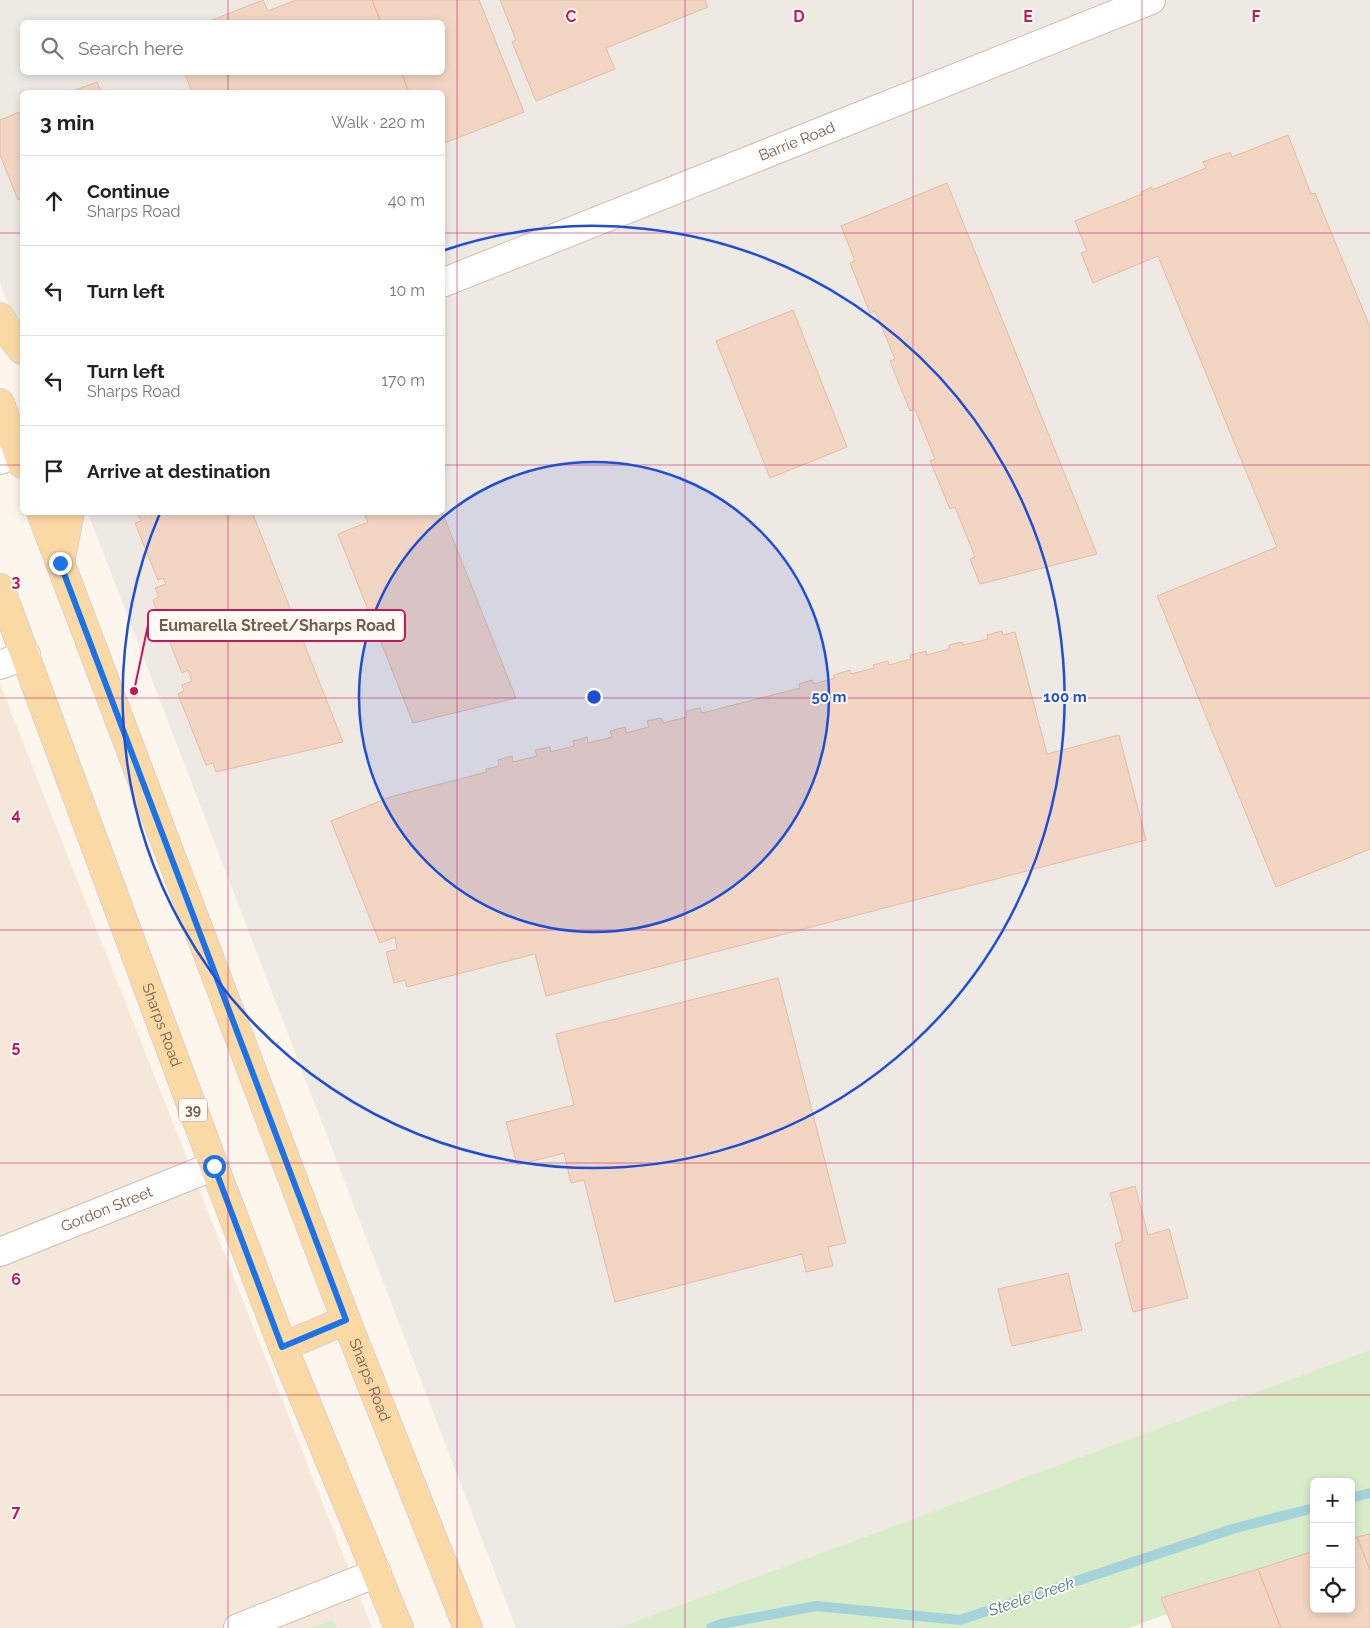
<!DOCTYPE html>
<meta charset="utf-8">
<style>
:root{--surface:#fff;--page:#f6f6f6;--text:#222;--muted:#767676;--line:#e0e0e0}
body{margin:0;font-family:Raleway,sans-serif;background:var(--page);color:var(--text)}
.controls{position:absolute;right:15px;bottom:15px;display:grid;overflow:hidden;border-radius:8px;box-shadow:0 2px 8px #0003}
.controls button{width:45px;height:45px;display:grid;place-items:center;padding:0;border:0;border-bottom:1px solid var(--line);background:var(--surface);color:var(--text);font:25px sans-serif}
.stop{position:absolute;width:15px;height:15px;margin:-11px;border:4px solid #1a73e8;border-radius:50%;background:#fff}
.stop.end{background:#1a73e8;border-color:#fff;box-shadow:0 1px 5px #0008}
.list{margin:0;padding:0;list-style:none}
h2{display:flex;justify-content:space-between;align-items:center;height:65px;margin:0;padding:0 20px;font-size:21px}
h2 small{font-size:16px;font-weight:400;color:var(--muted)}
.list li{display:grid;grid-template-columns:32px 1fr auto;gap:15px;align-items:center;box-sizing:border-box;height:90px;padding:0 20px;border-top:1px solid var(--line)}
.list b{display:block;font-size:19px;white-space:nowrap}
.list p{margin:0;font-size:16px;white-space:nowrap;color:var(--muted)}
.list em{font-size:16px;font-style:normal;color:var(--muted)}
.icon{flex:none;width:28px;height:28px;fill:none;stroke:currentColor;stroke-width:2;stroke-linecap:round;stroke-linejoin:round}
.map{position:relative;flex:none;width:1370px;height:1628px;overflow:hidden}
.search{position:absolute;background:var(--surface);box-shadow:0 2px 8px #0003;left:20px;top:20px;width:425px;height:55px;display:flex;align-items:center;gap:12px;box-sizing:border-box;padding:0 18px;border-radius:8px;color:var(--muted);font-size:19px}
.panel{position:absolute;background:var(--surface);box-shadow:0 2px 8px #0003;left:20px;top:90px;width:425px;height:425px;border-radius:8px}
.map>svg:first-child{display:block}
</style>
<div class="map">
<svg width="1370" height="1628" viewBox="0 0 1370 1628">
<rect width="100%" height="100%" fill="#fdf6ec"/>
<!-- residential -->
<path fill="#f5e8da" d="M0,684L372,1628H0Z"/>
<!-- industrial -->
<path fill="#efe9e4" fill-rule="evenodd" d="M0,0H1370V1350L618,1628H516L88,513L442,512V92H22V341L0,283ZM22,22H442V72H22Z"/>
<!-- green -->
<path fill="#d8ecc9" d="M1370,1350V1534L1351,1540V1482H1314V1551L1161,1599L1167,1614L1129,1628H618Z
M333,1620L337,1628H311Z"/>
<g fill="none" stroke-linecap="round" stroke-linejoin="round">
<!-- stream -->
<path stroke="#a5d3da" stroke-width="10" d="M1351,1498L1370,1493
M711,1628L721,1624L816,1606L960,1620L1232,1529L1314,1508"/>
</g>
<!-- building -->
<path fill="#f3d5c3" stroke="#e6bba3" d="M263,0L268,11L296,0H372L381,22H207Z
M372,0H479L524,112L442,144V92H409L401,72H442V22H381Z
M500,0H705L708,7L606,48L615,69L536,101L512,42L516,40Z
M184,72H401L409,92H192Z
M97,82L101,92H70Z
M22,111V198L18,200L0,155V120Z
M1288,135L1311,194L1315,193L1370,327V849L1276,887L1157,596L1277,547L1158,256L1093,283L1081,253L1087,251L1075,221L1142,194L1141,192L1152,187V190L1206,168L1203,162L1230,152L1232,157Z
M947,183L1097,554L980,584L970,559L975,557L955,507L950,509L930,461L935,459L915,409L910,411L890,361L895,359L875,311L870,313L850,263L855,261L841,226Z
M793,310L847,447L770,478L716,341Z
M137,512H252L343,742L216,772L213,763L206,765L178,694L184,691L182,685L192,681L188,670L182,673L153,600L159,597L155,588L166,584L163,578L158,580L135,523L141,521Z
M375,512H442L516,698L413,723L338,534L368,522L365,516Z
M1002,631L1003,635L1015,632L1047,754L1119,735L1146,840L546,996L535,954L407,987L405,980L394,983L386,952L397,949L395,937L380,943L331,821L390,797L487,772L486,769L499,766L498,760L512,756L513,762L537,756L535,750L550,747L551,752L574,746L573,741L587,737L588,743L612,737L610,731L625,727L626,733L649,727L647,721L661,718L663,723L687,717L686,711L700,708L702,713L800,688L799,684L812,680L814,684L835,678L834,675L850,670L851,674L874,668L873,665L888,661L889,665L911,659L910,655L926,651L927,655L949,649V645L963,642V645L988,639L987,635Z
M778,978L846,1243L828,1247L833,1266L806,1272L802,1254L615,1302L584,1180L571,1183L564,1153L517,1165L506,1122L574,1105L556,1034Z
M1135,1186L1148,1235L1169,1229L1188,1298L1133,1312L1115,1244L1123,1241L1110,1193Z
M1068,1273L1082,1330L1012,1346L998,1289Z
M1370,1534V1570L1357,1537Z
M1357,1537L1370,1570V1628H1281L1258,1569L1314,1551V1609H1351V1539Z
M1258,1569L1281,1628H1173L1161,1598Z"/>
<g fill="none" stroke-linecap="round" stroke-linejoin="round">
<defs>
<g id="minor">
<path id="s1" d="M442,283L1151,0"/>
<path d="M0,460L22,451"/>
<path d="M0,665L26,655"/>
<path id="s2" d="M0,1252L214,1166"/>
<path d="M238,1628L377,1573"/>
</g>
<g id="major">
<path d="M0,317L14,340L22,350"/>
<path d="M0,403L22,464"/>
<path id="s3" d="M41,512L346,1320L468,1628"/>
<path d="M60,563L70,512"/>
<path id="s4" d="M0,588L214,1166L283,1347L399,1628"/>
<path d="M283,1347L346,1320"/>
</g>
</defs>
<!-- minor casing -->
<use href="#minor" stroke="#d1beb0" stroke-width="30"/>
<!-- major casing -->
<use href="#major" stroke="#dad1cd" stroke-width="30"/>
<!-- minor -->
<use href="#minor" stroke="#fff" stroke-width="28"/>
<!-- major -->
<use href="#major" stroke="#fbd9a5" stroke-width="28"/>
</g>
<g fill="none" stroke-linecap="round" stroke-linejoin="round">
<!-- route -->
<path stroke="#1a73e8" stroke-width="6" d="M60,563L346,1320L282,1347L214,1166"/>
</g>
<!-- grid -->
<path fill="none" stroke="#c2185b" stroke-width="1" stroke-opacity="0.55" d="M228,0V22M457,0V1628M685,0V1628M913,0V1628M1142,0V1628M228,72V92M0,233H22M442,233H1370M0,465H22M442,465H1370M228,512V1628M0,698H1370M0,930H1370M0,1163H1370M0,1395H1370"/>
<!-- distance rings -->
<circle cx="594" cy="697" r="235" fill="#1d4ed8" fill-opacity=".12"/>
<g fill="none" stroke="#1d4ed8" stroke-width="2.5">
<circle cx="594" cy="697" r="235"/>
<path d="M445 250A471 471 0 1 1 160 513"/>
</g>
<g text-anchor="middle" stroke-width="4" stroke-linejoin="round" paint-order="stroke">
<!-- shield labels -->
<rect fill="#fffaf3" stroke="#a28b7f" stroke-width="1" x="179" y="1098.5" width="28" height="23" rx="4"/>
<g font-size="14" font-weight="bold" fill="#7a5c4d">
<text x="193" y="1115">39</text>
</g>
<!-- street labels -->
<g font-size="15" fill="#7a5c4d" stroke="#fffaf3">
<text dy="5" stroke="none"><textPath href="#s1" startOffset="382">Barrie Road</textPath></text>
<text dy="5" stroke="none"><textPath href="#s4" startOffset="466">Sharps Road</textPath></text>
<text dy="5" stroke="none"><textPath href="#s2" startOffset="115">Gordon Street</textPath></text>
<text dy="5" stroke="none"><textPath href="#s3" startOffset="928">Sharps Road</textPath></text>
</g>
<!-- water labels -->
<g font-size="16" font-style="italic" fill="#437c86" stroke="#fffaf3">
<text transform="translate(1031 1596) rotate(-19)" y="6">Steele Creek</text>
</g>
</g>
<g font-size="16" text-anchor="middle" font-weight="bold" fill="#c2185b" stroke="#fffaf3" stroke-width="4" stroke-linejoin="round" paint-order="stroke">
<text x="571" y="22">C</text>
<text x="799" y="22">D</text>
<text x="1028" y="22">E</text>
<text x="1256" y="22">F</text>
<text x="16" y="587">3</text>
<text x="16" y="820">4</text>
<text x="16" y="1052">5</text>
<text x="16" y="1285">6</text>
<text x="16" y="1517">7</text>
</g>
<circle cx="594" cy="697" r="8" fill="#1d4ed8" stroke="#fffaf3" stroke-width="2.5"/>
<g font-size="15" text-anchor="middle" font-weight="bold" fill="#1d4ed8" stroke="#fffaf3" stroke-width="4" stroke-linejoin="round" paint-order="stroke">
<text x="829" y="702">50 m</text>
<text x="1065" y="702">100 m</text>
</g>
<!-- callouts -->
<path fill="none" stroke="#c2185b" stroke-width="2" d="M134 691L148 625"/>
<circle fill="#c2185b" stroke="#fffaf3" stroke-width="2" cx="134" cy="691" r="5"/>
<rect fill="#fffaf3" stroke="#c2185b" stroke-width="2" x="148" y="610" width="257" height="31" rx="5"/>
<g font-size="16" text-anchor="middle" font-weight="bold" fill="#7a5c4d">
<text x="277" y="631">Eumarella Street/Sharps Road</text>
</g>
</svg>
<div class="controls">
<button>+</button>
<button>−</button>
<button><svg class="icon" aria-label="locate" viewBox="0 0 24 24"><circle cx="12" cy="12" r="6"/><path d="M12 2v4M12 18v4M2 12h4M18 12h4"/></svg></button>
</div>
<div class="stop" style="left:214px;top:1166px"></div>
<div class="stop end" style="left:60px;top:563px"></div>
<div class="search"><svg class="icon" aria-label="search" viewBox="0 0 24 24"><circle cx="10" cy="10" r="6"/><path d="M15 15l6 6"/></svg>Search here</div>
<section class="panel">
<h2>3 min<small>Walk · 220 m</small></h2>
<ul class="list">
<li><svg class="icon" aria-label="ahead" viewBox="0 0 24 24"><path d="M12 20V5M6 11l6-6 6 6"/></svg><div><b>Continue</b><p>Sharps Road</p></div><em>40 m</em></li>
<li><svg class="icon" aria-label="left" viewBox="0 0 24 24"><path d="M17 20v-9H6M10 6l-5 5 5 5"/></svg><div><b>Turn left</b></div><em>10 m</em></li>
<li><svg class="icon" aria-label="left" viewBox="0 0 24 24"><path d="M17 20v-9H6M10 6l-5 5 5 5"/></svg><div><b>Turn left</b><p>Sharps Road</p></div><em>170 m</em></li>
<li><svg class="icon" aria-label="arrive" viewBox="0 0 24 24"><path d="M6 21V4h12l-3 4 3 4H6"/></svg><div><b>Arrive at destination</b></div></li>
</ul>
</section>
</div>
